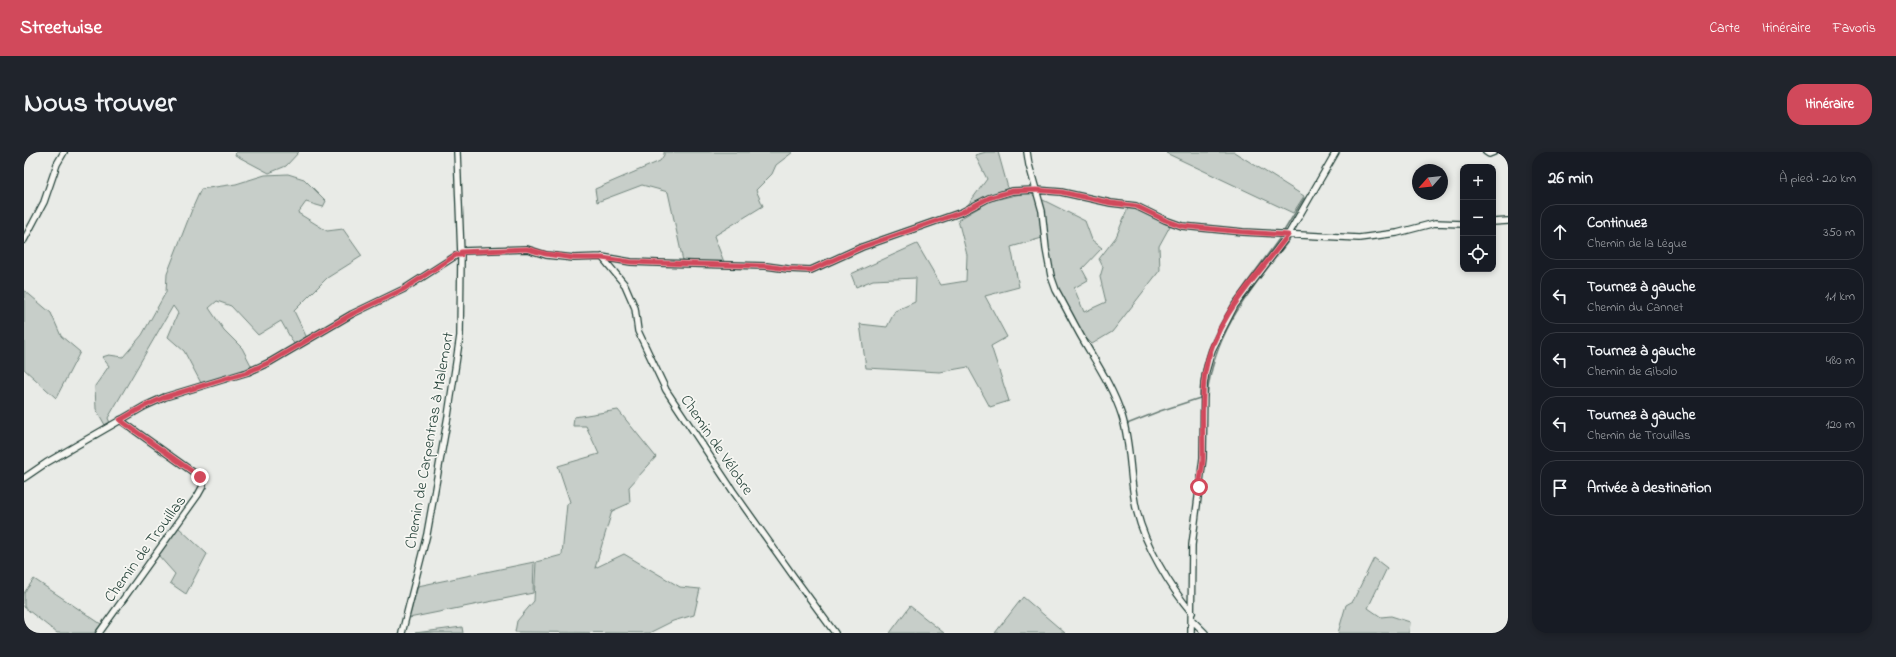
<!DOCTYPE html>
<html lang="fr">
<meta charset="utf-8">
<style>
:root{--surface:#171b24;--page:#20242c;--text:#f1f3f6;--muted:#9ea1a6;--line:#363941;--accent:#d1495b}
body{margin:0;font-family:"Indie Flower",sans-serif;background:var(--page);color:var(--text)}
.controls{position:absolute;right:12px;top:12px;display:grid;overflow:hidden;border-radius:8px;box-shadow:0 2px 6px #0003}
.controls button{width:36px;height:36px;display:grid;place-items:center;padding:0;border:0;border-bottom:1px solid var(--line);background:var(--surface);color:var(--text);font:20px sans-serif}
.compass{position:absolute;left:1388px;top:12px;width:36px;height:36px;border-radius:50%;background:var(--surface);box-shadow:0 2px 6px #0003;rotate:243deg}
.stop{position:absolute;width:12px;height:12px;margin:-9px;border:3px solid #d1495b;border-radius:50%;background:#fff}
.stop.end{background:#d1495b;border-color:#fff;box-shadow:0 1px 4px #0008}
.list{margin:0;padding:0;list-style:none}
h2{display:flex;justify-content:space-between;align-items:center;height:52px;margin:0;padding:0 16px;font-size:17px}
h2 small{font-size:13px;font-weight:400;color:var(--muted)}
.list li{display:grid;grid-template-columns:26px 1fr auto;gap:12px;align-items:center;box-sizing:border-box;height:56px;margin:0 8px 8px;padding:0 8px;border:1px solid var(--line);border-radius:16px}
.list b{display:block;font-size:15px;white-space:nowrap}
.list p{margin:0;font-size:13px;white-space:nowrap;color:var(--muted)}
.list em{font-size:13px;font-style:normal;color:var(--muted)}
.icon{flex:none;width:22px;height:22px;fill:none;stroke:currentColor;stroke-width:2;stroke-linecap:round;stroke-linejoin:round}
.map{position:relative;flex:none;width:1484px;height:481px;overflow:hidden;border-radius:16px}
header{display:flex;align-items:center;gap:24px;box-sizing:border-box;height:56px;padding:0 20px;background:var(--accent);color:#fff}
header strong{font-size:19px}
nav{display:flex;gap:22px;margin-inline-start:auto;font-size:14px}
.intro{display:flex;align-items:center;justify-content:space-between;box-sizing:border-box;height:96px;padding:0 24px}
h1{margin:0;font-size:28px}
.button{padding:10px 18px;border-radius:16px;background:var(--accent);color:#fff;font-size:14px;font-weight:700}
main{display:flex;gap:24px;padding:0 24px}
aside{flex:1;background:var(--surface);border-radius:16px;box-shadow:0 2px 6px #0003}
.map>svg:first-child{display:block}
</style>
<header>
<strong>Streetwise</strong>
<nav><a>Carte</a><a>Itinéraire</a><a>Favoris</a></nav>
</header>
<div class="intro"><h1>Nous trouver</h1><a class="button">Itinéraire</a></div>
<main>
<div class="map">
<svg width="1484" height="481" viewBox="0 0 1484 481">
<rect width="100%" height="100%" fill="#e9ebe7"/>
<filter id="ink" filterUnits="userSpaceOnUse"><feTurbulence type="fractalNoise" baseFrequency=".025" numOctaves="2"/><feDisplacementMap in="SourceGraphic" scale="8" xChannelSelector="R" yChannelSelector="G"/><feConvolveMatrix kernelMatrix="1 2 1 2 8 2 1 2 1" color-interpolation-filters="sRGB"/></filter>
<g filter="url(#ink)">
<!-- green -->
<path fill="#c7cec9" stroke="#73867e" d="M212,0H275L262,14L245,21L211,3Z
M640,0H769L752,13L748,22L732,38L739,54L690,84L700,110L659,109L644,40L618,33L573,50L571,37L636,9L640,3Z
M962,0H974L984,36L943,54L963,27L951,3Z
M1143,0H1210L1280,44L1269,61L1142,1Z
M264,22L280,27L302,49L299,55L282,50L274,61L303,79L319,77L338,104L303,126L270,159L283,186L270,192L257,169L234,183L207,154L193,149L185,156L200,178L218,196L228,215L223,218L177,231L160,199L144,185L154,161L149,154L84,266L86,271L81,273L72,257L71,234L85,214L78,205L85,203L99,205L118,183L142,140L143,122L169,55L177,37L212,32L241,23Z
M1005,40L1013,46L1019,73L1018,86L987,95L995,135L961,144L983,185L967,194L985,249L966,255L944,215L916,220L842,216L836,172L863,175L871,159L891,150L892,126L849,128L832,135L827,122L893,92L917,133L942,129L943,103L934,68L966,49Z
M1017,47L1061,69L1068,88L1078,96L1058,117L1064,128L1050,136L1060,160L1082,150L1076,125L1079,115L1075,107L1092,85L1104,56H1111L1146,74L1135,94L1136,118L1088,180L1068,192L1060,184L1034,138L1025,106Z
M0,138L27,161L37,184L56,200L32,246L0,217Z
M594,258L632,305L605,335L606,351L588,359L571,416L600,402L656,435L676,437L670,463L649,469L625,481L491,480L493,469L510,449L512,410L538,403L543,352L546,350L534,314L575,302L562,274H549L550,265Z
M154,375L183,402L162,442L146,431L151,422L134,403Z
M1350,406L1363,416L1344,456L1357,465L1367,464L1386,470L1385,481H1314L1322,453L1329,449Z
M510,410L509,441L385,466L394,434Z
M10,427L77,472L70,481H33L0,455V441Z
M999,445L1041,481H971Z
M886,454L920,481H866Z
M438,475L439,481H391Z"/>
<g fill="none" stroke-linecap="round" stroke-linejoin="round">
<!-- stream -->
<path stroke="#687c75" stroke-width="1.5" d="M1260,79L1280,46
M1183,245C1189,180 1228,136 1266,87
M1103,272L1136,259L1176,246C1176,183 1221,135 1255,87"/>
<defs>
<path id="minor" d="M1003,0L1005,13L1018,59L1022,97L1027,124L1032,138C1041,154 1049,170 1058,186C1073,212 1089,236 1098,264C1108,296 1105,329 1113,360C1121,393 1146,435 1168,461
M1462,0L1465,2L1470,0
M1469,70L1484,69
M0,88L20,50L33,12L40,0
M437,99L503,97L522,103L550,106L578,105L607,110L634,111L742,114L764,117L787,118L838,95L938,60L965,46L988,39L1012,38L1037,40L1087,51L1112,54L1141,68L1158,74L1219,80L1335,86L1373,81L1411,71L1439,72
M578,105L601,133L611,156L614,179L642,238L709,339L770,425L811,481
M0,326L22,311L121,254L141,245L224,220L246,210L328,162L380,137L433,103H437
M1168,468L1181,481
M75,481L174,343L179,334L176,325L96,268
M378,481L403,382L424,264L436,184L437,103L433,0
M1167,481L1168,393L1179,306L1180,232L1182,219L1188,198L1211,153L1264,83L1312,0"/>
</defs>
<!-- minor casing -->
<use href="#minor" stroke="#1f3d34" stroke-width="8"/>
<!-- minor -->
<use href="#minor" stroke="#f6f6f2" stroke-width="5.5"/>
</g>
</g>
<g fill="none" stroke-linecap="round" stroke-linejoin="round" filter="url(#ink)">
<!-- route -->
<path stroke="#d1495b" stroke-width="5" d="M176,325L96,268L121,254L141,245L224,220L246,210L328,162L380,137L432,103H437V100L503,97L522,102L550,106H578L607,110L634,111L742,114L764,117L787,118L838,95L938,60L965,46L988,39L1012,38L1037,40L1087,51L1112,54L1141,68L1158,74L1219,80L1264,83C1233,125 1190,166 1181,220C1177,247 1179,277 1179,305C1179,315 1176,325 1175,335"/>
</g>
<g text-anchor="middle" stroke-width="3.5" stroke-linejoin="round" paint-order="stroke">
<!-- street labels -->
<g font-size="16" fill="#1f3d34" stroke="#f6f6f2">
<text transform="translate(404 288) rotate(-80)" y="6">Chemin de Carpentras à Malemort</text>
<text transform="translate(694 292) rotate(56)" y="6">Chemin de Vélobre</text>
<text transform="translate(120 396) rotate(-54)" y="6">Chemin de Trouillas</text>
</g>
</g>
</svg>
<div class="controls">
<button>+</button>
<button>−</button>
<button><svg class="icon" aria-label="locate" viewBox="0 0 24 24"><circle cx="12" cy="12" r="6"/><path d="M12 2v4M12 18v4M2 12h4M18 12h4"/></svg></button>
</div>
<svg class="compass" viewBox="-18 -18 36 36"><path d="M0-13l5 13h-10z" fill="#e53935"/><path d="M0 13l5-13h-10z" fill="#9ea1a6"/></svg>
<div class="stop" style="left:1175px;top:335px"></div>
<div class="stop end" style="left:176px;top:325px"></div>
</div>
<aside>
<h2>26 min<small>À pied · 2.0 km</small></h2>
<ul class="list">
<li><svg class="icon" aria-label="ahead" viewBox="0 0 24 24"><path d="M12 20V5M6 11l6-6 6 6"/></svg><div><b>Continuez</b><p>Chemin de la Lègue</p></div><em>350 m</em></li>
<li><svg class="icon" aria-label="left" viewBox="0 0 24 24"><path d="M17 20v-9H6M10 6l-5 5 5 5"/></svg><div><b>Tournez à gauche</b><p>Chemin du Cannet</p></div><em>1.1 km</em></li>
<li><svg class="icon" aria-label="left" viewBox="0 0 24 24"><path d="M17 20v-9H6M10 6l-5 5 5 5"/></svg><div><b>Tournez à gauche</b><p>Chemin de Gibolo</p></div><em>480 m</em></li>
<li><svg class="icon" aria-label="left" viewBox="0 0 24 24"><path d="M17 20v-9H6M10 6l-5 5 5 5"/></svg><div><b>Tournez à gauche</b><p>Chemin de Trouillas</p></div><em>120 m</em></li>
<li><svg class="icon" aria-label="arrive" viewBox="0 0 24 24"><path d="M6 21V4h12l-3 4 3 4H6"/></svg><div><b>Arrivée à destination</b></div></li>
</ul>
</aside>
</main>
